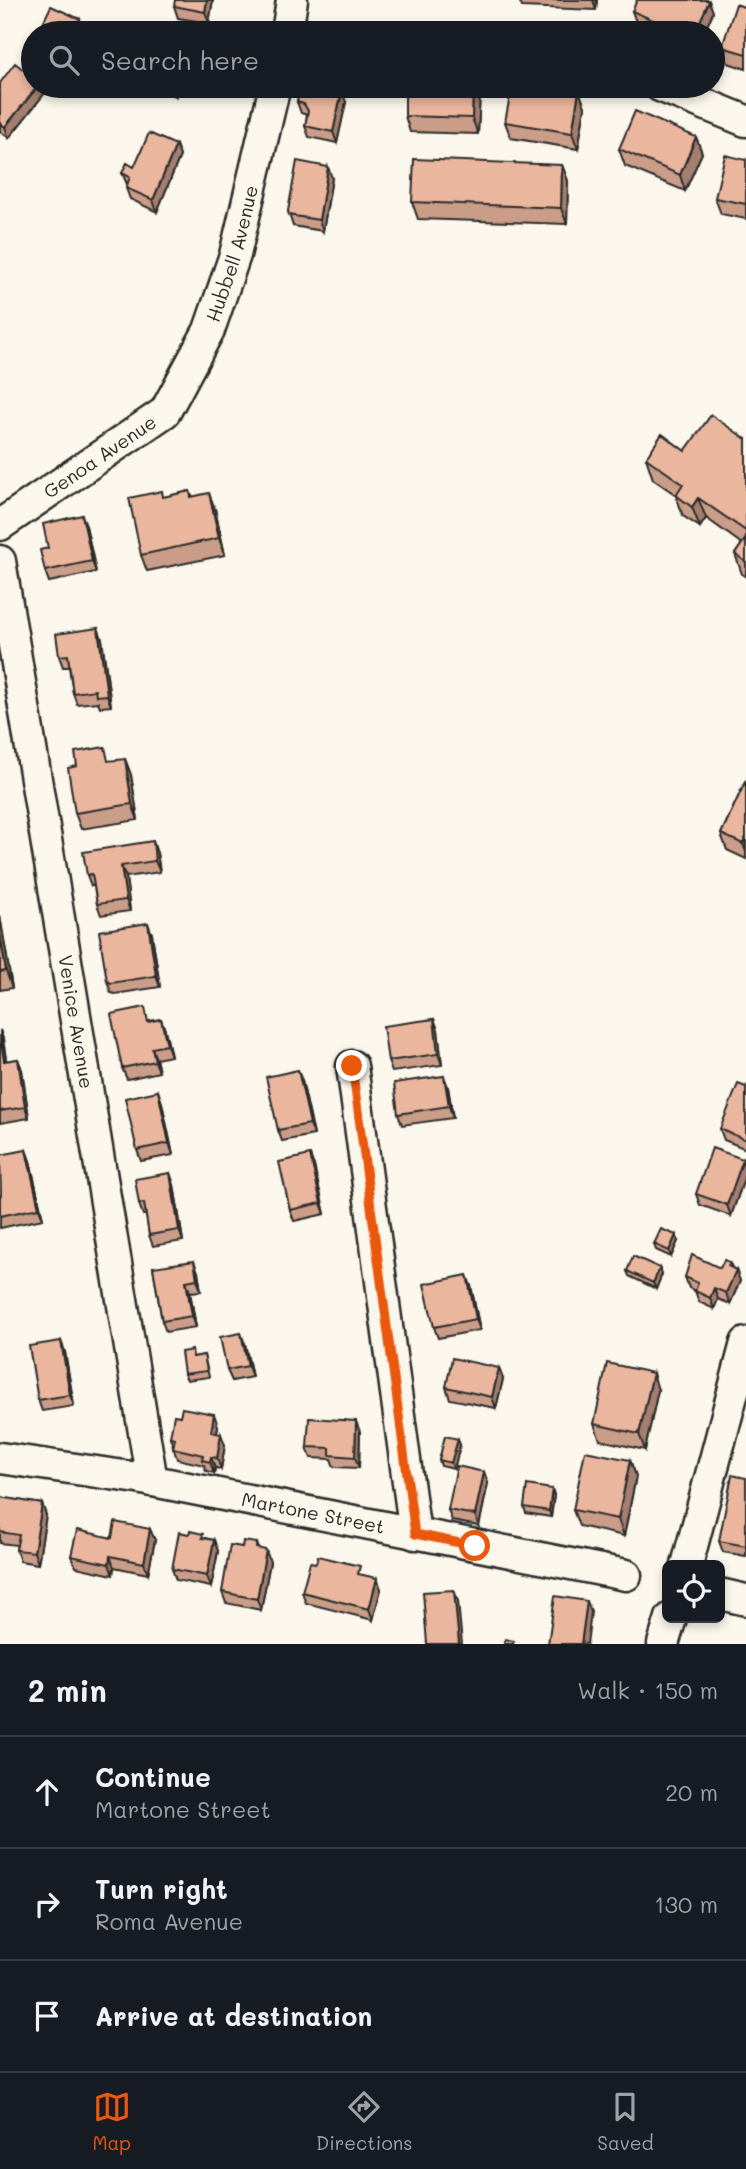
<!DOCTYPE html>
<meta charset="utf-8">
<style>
:root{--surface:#171b24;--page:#242831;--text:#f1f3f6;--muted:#9ea1a6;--line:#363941;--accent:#ea580c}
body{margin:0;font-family:Mali,sans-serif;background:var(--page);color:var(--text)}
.controls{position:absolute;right:21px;bottom:21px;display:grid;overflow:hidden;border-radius:10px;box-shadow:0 4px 10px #0003}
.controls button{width:63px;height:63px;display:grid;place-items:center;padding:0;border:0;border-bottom:2px solid var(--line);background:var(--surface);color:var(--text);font:35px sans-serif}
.stop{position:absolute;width:21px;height:21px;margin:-16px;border:5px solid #ea580c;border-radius:50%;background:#fff}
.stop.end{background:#ea580c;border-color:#fff;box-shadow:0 2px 7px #0008}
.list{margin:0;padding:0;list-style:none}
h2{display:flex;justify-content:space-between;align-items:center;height:91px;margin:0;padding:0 28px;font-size:30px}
h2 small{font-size:23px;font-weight:400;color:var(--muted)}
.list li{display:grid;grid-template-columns:46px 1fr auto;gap:21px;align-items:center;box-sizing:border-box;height:112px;padding:0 28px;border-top:2px solid var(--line)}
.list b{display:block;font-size:26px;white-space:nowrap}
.list p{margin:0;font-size:23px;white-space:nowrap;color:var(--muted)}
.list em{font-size:23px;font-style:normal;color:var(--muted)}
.icon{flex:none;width:38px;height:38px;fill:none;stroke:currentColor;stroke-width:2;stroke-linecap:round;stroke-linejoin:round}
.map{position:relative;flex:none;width:746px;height:1644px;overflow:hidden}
.search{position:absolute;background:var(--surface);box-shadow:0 4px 10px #0003;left:21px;right:21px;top:21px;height:77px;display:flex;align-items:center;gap:18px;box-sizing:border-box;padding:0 24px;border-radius:38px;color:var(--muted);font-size:26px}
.sheet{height:427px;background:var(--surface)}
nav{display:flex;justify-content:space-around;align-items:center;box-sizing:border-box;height:98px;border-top:2px solid var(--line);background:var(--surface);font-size:19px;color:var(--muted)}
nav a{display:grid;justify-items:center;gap:4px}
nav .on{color:var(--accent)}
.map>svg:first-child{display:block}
</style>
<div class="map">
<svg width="746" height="1644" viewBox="0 0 746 1644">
<rect width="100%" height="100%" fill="#fbf7ec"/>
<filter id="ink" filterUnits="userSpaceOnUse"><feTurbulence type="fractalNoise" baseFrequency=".0143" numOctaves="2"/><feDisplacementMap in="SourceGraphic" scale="14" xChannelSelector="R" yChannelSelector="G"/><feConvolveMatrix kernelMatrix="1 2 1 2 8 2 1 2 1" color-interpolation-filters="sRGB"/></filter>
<g filter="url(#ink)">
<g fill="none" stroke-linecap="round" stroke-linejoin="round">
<defs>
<g id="minor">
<path d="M287,33L292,0"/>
<path d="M660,86L746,121"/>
<path id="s1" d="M0,525L165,412L209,330L235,255L275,86"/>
<path id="s2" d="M0,561L152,1481"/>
<path d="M352,1066L415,1534"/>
<path id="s3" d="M0,1458L138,1478L626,1575"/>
<path d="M687,1565L746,1343"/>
<path d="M720,1594L746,1600"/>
<path d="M663,1644L671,1618"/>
</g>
</defs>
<!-- minor casing -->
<use href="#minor" stroke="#2b2b2b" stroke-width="35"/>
<!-- minor -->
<use href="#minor" stroke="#fbf7ec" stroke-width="30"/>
</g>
<!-- wall -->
<path fill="#ca9d88" stroke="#2b2b2b" stroke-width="2" d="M213,0L209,23L178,18L174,6Z
M519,0H597L596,10L522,7Z
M709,1L713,12L704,33H661L636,22L632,11Z
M746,8V69L728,63L722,47Z
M0,83L41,86L44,94L9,138L0,131Z
M147,86H180L176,96Z
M405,86H477L480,92L478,134L410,132L405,116Z
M579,91L585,107L578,149L511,138L505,122Z
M297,102H346L337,143L309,137L305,126L307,115L301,113Z
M696,137L702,153L685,191L625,166L619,149Z
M176,145L180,156L157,212L130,199L126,188L127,184L122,173Z
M746,160V219L721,214L715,198Z
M562,165L568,181L567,224L418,219L412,202Z
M332,178L323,231L293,226L288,211Z
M746,439V577L742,574L735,554L742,544L706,518L700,527L683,516L676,495L653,479L646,458Z
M190,491L192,496L215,509L225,555L147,571L141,555L164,497Z
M86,526L96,572L49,582L45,571L48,548Z
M98,628L102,639L111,706L100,707L98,702L77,704L73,693L69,667H63L59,656Z
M125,759L131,775L138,820L81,829L75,813Z
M746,780V859L727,850L721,834Z
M157,853L160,872L126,877L130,911L101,915L97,904L94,886H91L87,875Z
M0,916L12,988L0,990Z
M152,934L160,987L115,994L111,993L107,981Z
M161,1019L165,1030L171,1056L156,1059L159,1072L127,1079L122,1068L150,1021Z
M434,1019L438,1030L442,1065L392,1072L388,1061Z
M0,1030L3,1039L6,1061L18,1059L22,1070L29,1118L0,1123Z
M302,1081L314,1135L282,1141L278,1130Z
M448,1087L453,1118L402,1125L398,1114Z
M746,1087V1149L724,1140L720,1129Z
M158,1091L162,1103L173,1155L141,1161L137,1150Z
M26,1150L30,1161L43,1219L0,1228V1196Z
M743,1159L746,1167V1173L731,1216L700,1205L696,1194Z
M314,1166L325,1214L294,1221L290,1210Z
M170,1173L174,1185L183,1241L153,1246L149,1235L146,1215H143L139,1204Z
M678,1241L671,1257L656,1250L654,1244Z
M730,1262L732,1268L736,1270L740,1281L730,1304L718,1299L714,1309L699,1302L695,1291L689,1288L685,1277L720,1268Z
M153,1267L198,1272L201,1291L190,1292L196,1327L166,1332L162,1321Z
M660,1268L662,1274L656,1289L629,1276L627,1271Z
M471,1286L480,1330L438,1338L434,1327Z
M61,1341L65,1352L74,1406L42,1411L38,1400Z
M245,1344L252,1377L232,1381L227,1370Z
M204,1355L209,1377L187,1380L184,1374L194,1357Z
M503,1379L496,1408L450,1399L446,1387Z
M658,1390L645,1450L600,1440L594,1424Z
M218,1426L217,1433L225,1445L221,1469L215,1468L214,1473L206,1471L204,1465L177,1459L170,1437Z
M360,1432L359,1468L334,1467L331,1459L311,1458L307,1447Z
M458,1439L460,1445L454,1469L441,1466L439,1460Z
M630,1460L636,1476L624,1536L579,1526L573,1510Z
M484,1472L488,1483L479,1526L452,1521L448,1510Z
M746,1478V1556L723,1552L719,1541Z
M552,1489L554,1495L551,1517L526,1513L524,1507Z
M0,1497L42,1504L46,1515L38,1564L20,1561L16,1550L17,1545L0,1543Z
M112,1538L155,1540L148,1574L114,1567L113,1575L76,1567L71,1556Z
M205,1538L214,1540L218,1551L211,1587L176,1580L172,1569Z
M257,1543L259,1549L270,1562L261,1610L226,1603L222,1592L242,1547Z
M363,1575L381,1589L373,1620L306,1603L302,1592Z"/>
<!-- shaded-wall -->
<path fill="#a47f6f" stroke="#2b2b2b" stroke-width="2" d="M207,0H213L209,23L205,12Z
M593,0H597L596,10Z
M709,1L713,12L704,33H695Z
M80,19L84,30L82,33H73Z
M38,86H41L44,94L9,138L5,127Z
M172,86H180L176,96Z
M473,86H477L480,92L478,134L472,118Z
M342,91L346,102L337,143L333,132Z
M579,91L585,107L578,149L572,133Z
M696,137L702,153L685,191L680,175Z
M176,145L180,156L157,212L153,200Z
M562,165L568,181L567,224L561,208Z
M328,167L332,178L323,231L319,220Z
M209,493L215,509L225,555L219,538Z
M698,498L706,518L700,527L692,507Z
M82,515L86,526L96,572L92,561Z
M98,628L102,639L111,706L107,695Z
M125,759L131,775L138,820L132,804Z
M746,837V852L743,844Z
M153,841L157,853L160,872L155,861Z
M121,866L126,877L130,911L126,900Z
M0,916L12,988L6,971L0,935Z
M148,923L152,934L160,987L156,976Z
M161,1019L165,1030L171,1056L167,1045Z
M434,1019L438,1030L442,1065L438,1054Z
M0,1030L3,1039L8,1072L4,1061Z
M152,1048L156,1059L159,1072L155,1061Z
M18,1059L22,1070L29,1118L25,1107Z
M298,1070L302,1081L314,1135L310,1124Z
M444,1076L448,1087L453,1118L449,1106Z
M158,1091L162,1103L173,1155L169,1143Z
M26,1150L30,1161L43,1219L39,1208Z
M310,1155L314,1166L325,1214L321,1203Z
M743,1159L746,1167V1173L731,1216L727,1205Z
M170,1173L174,1185L183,1241L179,1230Z
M676,1235L678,1241L671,1257L669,1251Z
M194,1261L198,1272L201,1291L197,1279Z
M660,1268L662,1274L656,1289L653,1283Z
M736,1270L740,1281L730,1304L726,1293Z
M467,1275L471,1286L480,1330L476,1319Z
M186,1281L190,1292L196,1327L192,1316Z
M714,1288L718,1299L714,1309L710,1298Z
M241,1333L245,1344L252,1377L248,1366Z
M61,1341L65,1352L74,1406L70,1395Z
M499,1368L503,1379L496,1408L492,1397Z
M653,1373L658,1390L645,1450L639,1434Z
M214,1414L218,1426L215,1443L211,1432Z
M356,1421L360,1432L359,1468L355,1457Z
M221,1434L225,1445L221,1469L217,1458Z
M458,1439L460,1445L454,1469L451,1463Z
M211,1457L215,1468L214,1473L210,1462Z
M630,1460L636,1476L624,1536L618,1519Z
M484,1472L488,1483L479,1526L475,1515Z
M552,1489L554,1495L551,1517L549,1511Z
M42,1504L46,1515L38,1564L34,1552Z
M150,1529L155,1540L148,1574L144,1563Z
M214,1540L218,1551L211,1587L207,1576Z
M266,1550L270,1562L261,1610L257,1599Z
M110,1556L114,1567L113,1575L109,1564Z
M377,1578L381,1589L373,1620L369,1609Z
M454,1590L458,1601L462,1644H459Z
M587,1601L591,1612L587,1644H581Z"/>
<!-- building -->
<path fill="#ebb69e" stroke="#2b2b2b" stroke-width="2" d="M175,0H207L205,12L174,6Z
M637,0H708L709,1L695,33H683L632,11Z
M736,4L746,8V54L722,47Z
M51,6L80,19L73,33H38Z
M161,29L172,33H159Z
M15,63L33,77V86H38L5,127L0,123V83Z
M300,86H322L342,91L333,132L305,126L308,111L304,104L297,102Z
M405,86H473L472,118L405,116Z
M512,86H549L579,91L572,133L505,122Z
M635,111L696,137L680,175L619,149Z
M149,133L176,145L153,200L126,188L130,177L122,173L127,163L134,167Z
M725,155L746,160V204L715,198Z
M414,159L562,165L561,208L412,202Z
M297,161L328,167L319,220L289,215L288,211Z
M711,415L746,439V531L698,498L692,507L676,495L683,484L646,458L662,434L685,451Z
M162,491L163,497L190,491L191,497L209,493L219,538L141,555L129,498Z
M82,515L92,561L45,571L40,550L48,548L43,524Z
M746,538V562L735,554Z
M98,628L107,695L96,696L95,690L73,693L68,655L59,656L56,634Z
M105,747L108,761L125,759L132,804L75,813L68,768L77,766L75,752Z
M746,780V837L743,844L721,834Z
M153,841L155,861L121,866L126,900L97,904L92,874L87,875L83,852Z
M148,923L156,976L111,983L107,981L99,931Z
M0,935L6,971L0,972Z
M145,1007L148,1022L161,1019L167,1045L152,1048L155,1061L122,1068L111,1014Z
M434,1019L438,1054L388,1061L383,1026Z
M0,1034L4,1061L18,1059L25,1107L0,1111Z
M298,1070L310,1124L278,1130L266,1077Z
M444,1076L449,1106L398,1114L394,1083Z
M738,1084L746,1087V1140L720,1129Z
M158,1091L169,1143L137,1150L125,1098Z
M712,1148L743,1159L727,1205L696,1194Z
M26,1150L39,1208L0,1216V1196L1,1195L0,1155Z
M310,1155L321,1203L290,1210L279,1162Z
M170,1173L179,1230L149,1235L144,1203L139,1204L135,1179Z
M661,1229L676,1235L669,1251L654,1244Z
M692,1255L720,1268L724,1260L730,1262L728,1266L736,1270L726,1293L714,1288L710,1298L695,1291L698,1283L685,1277Z
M633,1256L660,1268L653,1283L627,1271Z
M194,1261L197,1279L186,1281L192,1316L162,1321L153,1267Z
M467,1275L476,1319L434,1327L424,1284Z
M241,1333L248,1366L227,1370L220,1337Z
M61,1341L70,1395L38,1400L29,1346Z
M192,1350L193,1357L204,1355L207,1371L184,1374L181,1352Z
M452,1358L499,1368L492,1397L446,1387Z
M607,1363L653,1373L639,1434L594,1424Z
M182,1408L214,1414L211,1432L221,1434L217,1458L211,1457L210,1462L202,1460L203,1455L173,1448L175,1438L170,1437L174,1415L180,1416Z
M309,1418L356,1421L355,1457L330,1455V1448L307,1447Z
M445,1436L458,1439L451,1463L439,1460Z
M585,1451L630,1460L618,1519L573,1510Z
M457,1466L484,1472L475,1515L448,1510Z
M732,1475L746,1478V1546L719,1541Z
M527,1485L552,1489L549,1511L524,1507Z
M0,1497L42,1504L34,1552L16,1550L19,1535L0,1532Z
M115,1522L150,1529L144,1563L110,1556L109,1564L71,1556L77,1530L112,1538Z
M190,1531L203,1534L202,1538L214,1540L207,1576L172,1569L179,1532L189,1534Z
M243,1541L257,1543L256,1548L266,1550L257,1599L222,1592L230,1545L242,1547Z
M318,1556L360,1566L358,1574L377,1578L369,1609L302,1592L310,1562L316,1563Z
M454,1590L459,1644H427L423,1592Z
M555,1596L587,1601L581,1644H548Z
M505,1639L514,1641L513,1644H504Z"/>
</g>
<g fill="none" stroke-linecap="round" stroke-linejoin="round" filter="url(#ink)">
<!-- route -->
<path stroke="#ea580c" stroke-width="9" d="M352,1066L415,1534L475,1546"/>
</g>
<g text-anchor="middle" stroke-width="5" stroke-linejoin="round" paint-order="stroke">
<!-- street labels -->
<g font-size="19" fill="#2b2b2b" stroke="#fbf7ec">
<text dy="7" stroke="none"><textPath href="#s1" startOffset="373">Hubbell Avenue</textPath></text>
<text dy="7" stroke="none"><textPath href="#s1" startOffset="121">Genoa Avenue</textPath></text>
<text dy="7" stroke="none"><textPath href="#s2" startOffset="467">Venice Avenue</textPath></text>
<text dy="7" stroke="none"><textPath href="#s3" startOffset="318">Martone Street</textPath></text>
</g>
</g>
</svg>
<div class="controls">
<button><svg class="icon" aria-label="locate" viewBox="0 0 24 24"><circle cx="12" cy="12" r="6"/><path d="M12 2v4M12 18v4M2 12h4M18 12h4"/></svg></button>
</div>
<div class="stop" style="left:475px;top:1546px"></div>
<div class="stop end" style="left:352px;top:1066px"></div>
<div class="search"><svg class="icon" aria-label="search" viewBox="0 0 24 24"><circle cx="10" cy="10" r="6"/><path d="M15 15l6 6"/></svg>Search here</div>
</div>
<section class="sheet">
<h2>2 min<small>Walk · 150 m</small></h2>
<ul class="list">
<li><svg class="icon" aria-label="ahead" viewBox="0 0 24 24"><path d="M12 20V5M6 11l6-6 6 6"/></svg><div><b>Continue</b><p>Martone Street</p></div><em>20 m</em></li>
<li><svg class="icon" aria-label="right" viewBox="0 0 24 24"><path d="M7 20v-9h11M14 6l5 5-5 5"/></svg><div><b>Turn right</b><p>Roma Avenue</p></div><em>130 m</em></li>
<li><svg class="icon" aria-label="arrive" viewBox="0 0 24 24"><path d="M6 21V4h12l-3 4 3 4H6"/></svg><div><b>Arrive at destination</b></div></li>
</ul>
</section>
<nav>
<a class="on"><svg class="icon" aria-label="map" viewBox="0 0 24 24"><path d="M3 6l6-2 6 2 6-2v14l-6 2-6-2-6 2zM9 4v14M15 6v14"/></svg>Map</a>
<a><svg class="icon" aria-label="directions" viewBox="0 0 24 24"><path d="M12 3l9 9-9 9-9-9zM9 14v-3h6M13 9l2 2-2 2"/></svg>Directions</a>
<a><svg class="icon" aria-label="saved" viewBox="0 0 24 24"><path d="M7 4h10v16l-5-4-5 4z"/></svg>Saved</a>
</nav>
